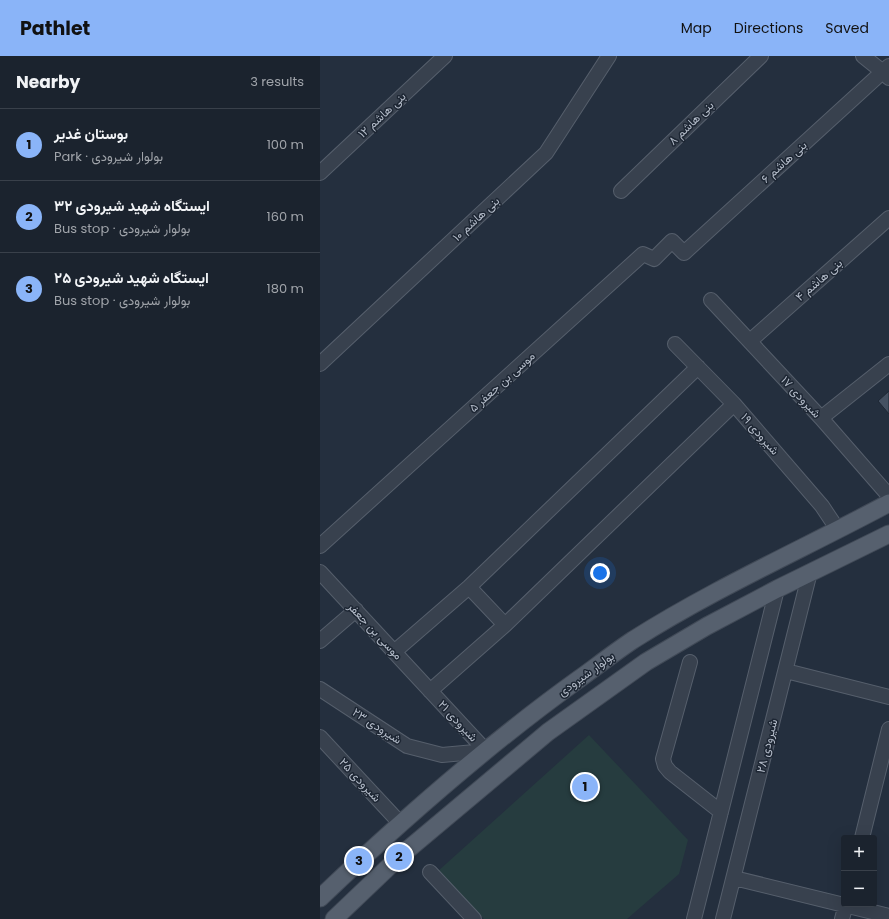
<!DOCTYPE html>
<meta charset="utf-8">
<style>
:root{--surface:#1b232e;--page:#282f3a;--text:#f1f3f6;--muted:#a0a4aa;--line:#39404a;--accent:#8ab4f8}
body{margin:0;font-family:Poppins,Vazirmatn,sans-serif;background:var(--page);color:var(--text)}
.controls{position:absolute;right:12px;bottom:12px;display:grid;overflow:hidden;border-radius:4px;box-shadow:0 4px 16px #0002}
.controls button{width:36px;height:36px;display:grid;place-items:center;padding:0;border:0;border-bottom:1px solid var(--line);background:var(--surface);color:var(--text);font:20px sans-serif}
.you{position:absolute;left:280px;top:517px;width:14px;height:14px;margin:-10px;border:3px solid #fff;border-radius:50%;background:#1a73e8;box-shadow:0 0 0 6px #1a73e833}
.badge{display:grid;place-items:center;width:26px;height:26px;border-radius:50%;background:var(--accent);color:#111;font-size:13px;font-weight:700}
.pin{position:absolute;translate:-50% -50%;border:2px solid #fff;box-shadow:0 1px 4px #0006}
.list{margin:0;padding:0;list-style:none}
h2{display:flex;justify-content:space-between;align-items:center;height:52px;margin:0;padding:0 16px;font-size:17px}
h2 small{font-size:13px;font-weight:400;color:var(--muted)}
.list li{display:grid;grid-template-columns:26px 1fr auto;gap:12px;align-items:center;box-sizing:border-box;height:72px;padding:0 16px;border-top:1px solid var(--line)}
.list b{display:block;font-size:15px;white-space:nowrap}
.list p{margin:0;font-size:13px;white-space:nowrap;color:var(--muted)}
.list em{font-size:13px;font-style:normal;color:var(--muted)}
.map{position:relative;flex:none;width:569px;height:863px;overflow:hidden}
header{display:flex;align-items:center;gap:24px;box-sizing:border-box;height:56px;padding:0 20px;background:var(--accent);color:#111}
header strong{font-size:19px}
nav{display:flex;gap:22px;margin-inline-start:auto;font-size:14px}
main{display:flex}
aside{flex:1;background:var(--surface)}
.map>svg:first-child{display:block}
.green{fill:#263c3f}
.building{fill:#455162;stroke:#1f2835}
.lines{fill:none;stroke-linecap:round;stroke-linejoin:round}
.minor-casing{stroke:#565f6c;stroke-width:16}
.major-casing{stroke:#414a57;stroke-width:19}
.minor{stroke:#38414e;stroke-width:14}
.major{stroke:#56606e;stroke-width:17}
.labels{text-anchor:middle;stroke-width:3;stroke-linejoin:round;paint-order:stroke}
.street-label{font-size:12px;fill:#b4bcc9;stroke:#1d2633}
</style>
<header>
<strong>Pathlet</strong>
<nav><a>Map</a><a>Directions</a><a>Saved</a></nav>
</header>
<main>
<aside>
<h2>Nearby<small>3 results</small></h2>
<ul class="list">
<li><span class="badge">1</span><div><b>بوستان غدیر</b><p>Park · بولوار شیرودی</p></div><em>100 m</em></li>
<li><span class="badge">2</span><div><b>ایستگاه شهید شیرودی ۳۲</b><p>Bus stop · بولوار شیرودی</p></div><em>160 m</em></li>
<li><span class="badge">3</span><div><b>ایستگاه شهید شیرودی ۲۵</b><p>Bus stop · بولوار شیرودی</p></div><em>180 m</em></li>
</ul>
</aside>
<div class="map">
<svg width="569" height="863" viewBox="0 0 569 863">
<rect width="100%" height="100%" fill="#242f3e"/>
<path class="green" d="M269,679L368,784L359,818L307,863H164L117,816Z"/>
<path class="building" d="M569,335V358L558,345Z"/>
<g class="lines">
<g class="minor-casing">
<path id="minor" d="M543,0L563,16L569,22
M0,117L125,0
M301,135L441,0
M391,244L501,362L569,440
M430,285L569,162
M355,288L414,348L502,450L518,474
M0,308L226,97L289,0
M501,362L569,308
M0,490L323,198L334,203L352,185L364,197L569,10
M0,516L166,695
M149,531L185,569
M0,585L36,554
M74,596L149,531L378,311
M370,606L343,703L345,710L350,716L401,756
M466,615L569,641
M0,633L87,690L122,699L166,695
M110,635L185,569L414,348
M0,681L80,767
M542,782L569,673
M110,816L154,863
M414,822L569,860
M374,863L457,533
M403,863L490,516
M522,863L526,848"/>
</g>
<g class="major-casing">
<path id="major" d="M0,842C82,764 167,689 259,623C277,610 295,596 313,584C395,532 483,493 569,447
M14,863L79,801L228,676L326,606L387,570L457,533L569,478"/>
</g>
<use href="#minor" class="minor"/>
<use href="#major" class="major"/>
</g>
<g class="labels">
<g class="street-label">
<text transform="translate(62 59) rotate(-43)" y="4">بنی هاشم ۱۲</text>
<text transform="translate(371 67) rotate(-44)" y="4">بنی هاشم ۸</text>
<text transform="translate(464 106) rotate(-42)" y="4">بنی هاشم ۶</text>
<text transform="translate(156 163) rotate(-43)" y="4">بنی هاشم ۱۰</text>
<text transform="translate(499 224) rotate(-41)" y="4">بنی هاشم ۴</text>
<text transform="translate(182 326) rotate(-42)" y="4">موسی بن جعفر ۵</text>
<text transform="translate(481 341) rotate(47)" y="4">شیرودی ۱۷</text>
<text transform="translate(440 378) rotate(49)" y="4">شیرودی ۱۹</text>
<text transform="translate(55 575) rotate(47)" y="4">موسی بن جعفر</text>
<text transform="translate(266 618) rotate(-36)" y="4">بولوار شیرودی</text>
<text transform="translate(138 665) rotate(47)" y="4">شیرودی ۲۱</text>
<text transform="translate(57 670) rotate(33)" y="4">شیرودی ۲۳</text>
<text transform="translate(447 690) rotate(-76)" y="4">شیرودی ۲۸</text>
<text transform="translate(40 724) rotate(47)" y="4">شیرودی ۲۵</text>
</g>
</g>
</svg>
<div class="controls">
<button>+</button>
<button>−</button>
</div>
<div class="you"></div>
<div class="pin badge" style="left:265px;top:731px">1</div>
<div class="pin badge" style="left:79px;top:801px">2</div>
<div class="pin badge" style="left:39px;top:805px">3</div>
</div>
</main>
